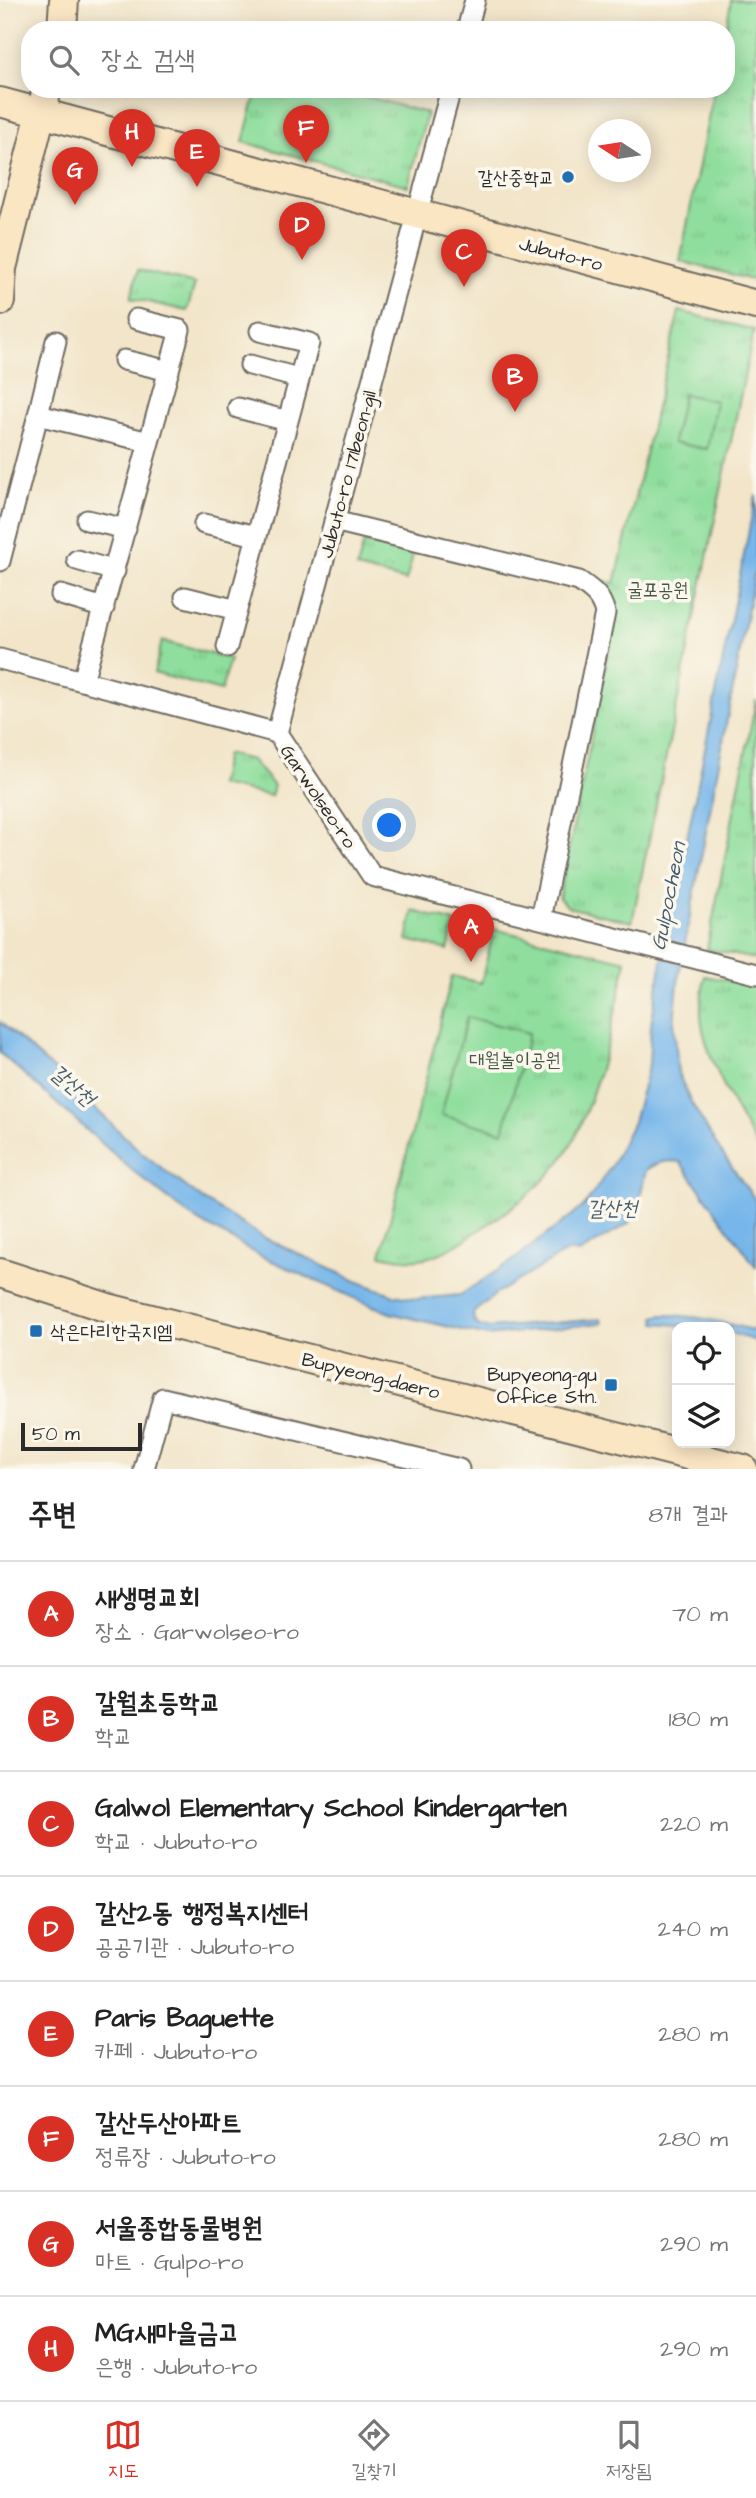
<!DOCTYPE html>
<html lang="ko">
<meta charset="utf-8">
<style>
:root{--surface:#fff;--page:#f6f6f6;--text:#222;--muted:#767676;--line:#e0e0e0;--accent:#d93025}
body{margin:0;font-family:"Architects Daughter","Poor Story",sans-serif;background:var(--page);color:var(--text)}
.controls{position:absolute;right:21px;bottom:21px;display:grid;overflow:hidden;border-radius:14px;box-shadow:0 4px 18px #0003}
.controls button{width:63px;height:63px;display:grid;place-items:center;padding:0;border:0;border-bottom:2px solid var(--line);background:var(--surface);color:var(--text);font:35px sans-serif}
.compass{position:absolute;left:588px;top:119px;width:63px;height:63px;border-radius:50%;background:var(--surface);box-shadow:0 4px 18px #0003;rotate:282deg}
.scale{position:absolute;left:21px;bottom:18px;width:121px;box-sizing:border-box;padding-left:7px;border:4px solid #2b2b2b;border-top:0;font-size:19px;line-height:24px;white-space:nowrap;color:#2b2b2b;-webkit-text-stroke:5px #fbf7ec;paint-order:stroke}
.you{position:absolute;left:390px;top:826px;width:24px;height:24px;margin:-18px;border:5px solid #fff;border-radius:50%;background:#1a73e8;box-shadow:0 0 0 10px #1a73e833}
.badge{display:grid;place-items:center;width:46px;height:46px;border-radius:50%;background:var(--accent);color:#fff;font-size:23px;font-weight:700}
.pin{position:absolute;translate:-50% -58px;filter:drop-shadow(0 2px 4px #0008)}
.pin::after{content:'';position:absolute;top:37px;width:24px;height:21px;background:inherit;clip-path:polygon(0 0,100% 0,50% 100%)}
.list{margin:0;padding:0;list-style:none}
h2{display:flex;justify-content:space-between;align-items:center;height:91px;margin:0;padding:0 28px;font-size:30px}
h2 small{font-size:23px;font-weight:400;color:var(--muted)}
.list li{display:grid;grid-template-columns:46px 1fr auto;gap:21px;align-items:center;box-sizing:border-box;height:105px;padding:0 28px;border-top:2px solid var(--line)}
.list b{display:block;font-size:26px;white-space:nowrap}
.list p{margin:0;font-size:23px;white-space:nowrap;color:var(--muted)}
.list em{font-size:23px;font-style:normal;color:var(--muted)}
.icon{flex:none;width:38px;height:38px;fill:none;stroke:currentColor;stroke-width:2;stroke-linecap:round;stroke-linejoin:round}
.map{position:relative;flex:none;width:756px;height:1469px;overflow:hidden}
.search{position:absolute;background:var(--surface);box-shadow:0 4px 18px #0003;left:21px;right:21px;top:21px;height:77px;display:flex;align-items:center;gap:18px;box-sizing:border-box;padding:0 24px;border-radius:28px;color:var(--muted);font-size:26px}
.sheet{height:931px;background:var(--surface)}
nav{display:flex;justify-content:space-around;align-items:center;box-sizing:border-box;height:98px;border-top:2px solid var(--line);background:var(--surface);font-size:19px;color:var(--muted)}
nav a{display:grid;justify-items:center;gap:4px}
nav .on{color:var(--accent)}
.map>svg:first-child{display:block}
.grass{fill:url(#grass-tufts);stroke:#5d8464;stroke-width:2}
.pitch{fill:#8fde9d;stroke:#5d8464;stroke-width:2}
.water{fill:#76b6ea;stroke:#50708a;stroke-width:2}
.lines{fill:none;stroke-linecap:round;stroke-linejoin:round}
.minor-casing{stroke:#716c62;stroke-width:23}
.secondary-casing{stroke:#716c62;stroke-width:32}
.minor{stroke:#fff;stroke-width:19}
.secondary{stroke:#fbe6c4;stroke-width:28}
.poi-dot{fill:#1f6fb2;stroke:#fbf7ec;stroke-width:2.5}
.labels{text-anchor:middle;stroke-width:7;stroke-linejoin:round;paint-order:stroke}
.poi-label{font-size:19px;fill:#2b2b2b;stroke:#fbf7ec;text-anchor:end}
.street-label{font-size:19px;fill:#2b2b2b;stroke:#fbf7ec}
.park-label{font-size:19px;fill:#445848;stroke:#fbf7ec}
.water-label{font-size:21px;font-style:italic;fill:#455c6e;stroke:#fbf7ec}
</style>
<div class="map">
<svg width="756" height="1469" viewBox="0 0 756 1469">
<defs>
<pattern id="grass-tufts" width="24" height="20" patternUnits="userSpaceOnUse" patternTransform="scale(1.75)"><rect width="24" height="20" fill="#8fde9d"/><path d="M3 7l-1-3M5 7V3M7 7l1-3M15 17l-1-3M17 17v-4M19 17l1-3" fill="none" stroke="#7cbf87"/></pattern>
</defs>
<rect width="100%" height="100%" fill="#fbf7ec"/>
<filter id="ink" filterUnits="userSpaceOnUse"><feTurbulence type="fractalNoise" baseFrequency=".0143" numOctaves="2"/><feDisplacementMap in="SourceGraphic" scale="14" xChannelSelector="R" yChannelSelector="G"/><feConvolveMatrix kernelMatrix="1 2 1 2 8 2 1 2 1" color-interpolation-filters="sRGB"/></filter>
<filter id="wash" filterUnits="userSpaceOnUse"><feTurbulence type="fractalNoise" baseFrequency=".00686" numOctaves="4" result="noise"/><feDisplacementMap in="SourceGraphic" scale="28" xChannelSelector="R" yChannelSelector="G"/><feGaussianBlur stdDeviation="1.57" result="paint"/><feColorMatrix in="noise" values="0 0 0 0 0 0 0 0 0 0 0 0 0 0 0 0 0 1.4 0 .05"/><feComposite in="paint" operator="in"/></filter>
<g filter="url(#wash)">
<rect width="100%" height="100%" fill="#f2e5c9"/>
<path class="grass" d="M731,0H756V281L680,261L714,89H726V30Z
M257,89H338L427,113L408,186L243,142Z
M138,270L195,284L187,311L131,298Z
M679,311L754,330L632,922L568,907L559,898L617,610L603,581L615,583Z
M364,542L413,555L406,581L357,568Z
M162,641L230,659L221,691L154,673Z
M756,700V955L755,959L707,949Z
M226,754L252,760L274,786L271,796L219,785Z
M413,911L455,922L448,950L407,940Z
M494,929L626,961C615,1018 599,1088 573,1141C555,1177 518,1205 485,1226C466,1239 442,1257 418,1259C406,1261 393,1257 381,1255L452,976L481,983Z
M705,976L756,986V1145C737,1113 708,1061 702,1025C699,1009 702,991 705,976Z"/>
<path class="pitch" d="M683,394L716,401L707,449L673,443Z
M467,1017L529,1033L503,1132L441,1115Z"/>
<path class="water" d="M756,495V566L679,975L674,1021L678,1073L691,1102L719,1149L756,1201V1267L680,1162C666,1160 658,1162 646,1170L637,1211L628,1224L579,1253L568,1251L497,1293L473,1313L474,1321L479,1326L489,1328L601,1319L602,1323L487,1336L390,1313L354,1298L261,1256L190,1216L133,1171L0,1053V1022L57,1072L141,1152L202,1199L265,1238L356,1281L394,1295L416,1299L460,1295L512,1261L585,1205L612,1165L633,1122L649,1064L651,1025L660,972Z
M661,1315C694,1315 724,1322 756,1331V1341L730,1333V1327H700L656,1323L655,1317Z"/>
</g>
<g filter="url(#ink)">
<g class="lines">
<g class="minor-casing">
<path id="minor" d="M467,30L475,0
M136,319L180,330L149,442
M124,360L169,371
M250,365L298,378
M238,408L288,421
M38,415L56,341
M87,520L126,529
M334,521L579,581C592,590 601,596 605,613L541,919
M204,524L257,536
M77,560L115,571
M0,561L38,415L149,442L83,681
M61,595L104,608
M185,597L237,610
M227,647L309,343L260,331
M0,659L277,733L372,876L756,974
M277,733L451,89
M144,1469L163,1398L459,1469"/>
</g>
<g class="secondary-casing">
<path id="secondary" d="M62,30L64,0
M0,102L756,305
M0,301L2,268L47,89
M0,1273L108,1308L743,1469"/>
</g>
<use href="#minor" class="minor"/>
<use href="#secondary" class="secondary"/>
</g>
</g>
<g class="poi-dot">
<circle cx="568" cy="177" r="7"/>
<rect x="29" y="1324" width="14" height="14" rx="3.5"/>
<rect x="604" y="1378" width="14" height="14" rx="3.5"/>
</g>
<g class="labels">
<g class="poi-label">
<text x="554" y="184">갈산중학교</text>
<text x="50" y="1338" text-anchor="start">삭은다리한국지엠</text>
<text x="597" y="1381">Bupyeong-gu<tspan x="597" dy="22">Office Stn.</tspan></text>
</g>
<g class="street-label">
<text transform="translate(561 253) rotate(15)" y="7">Jubuto-ro</text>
<text transform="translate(347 474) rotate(-75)" y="7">Jubuto-ro 171beon-gil</text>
<text transform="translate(319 796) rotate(56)" y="7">Garwolseo-ro</text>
<text transform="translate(371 1375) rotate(14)" y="7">Bupyeong-daero</text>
</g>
<g class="park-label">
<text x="658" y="596">굴포공원</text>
<text x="515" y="1066">대월놀이공원</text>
</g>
<g class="water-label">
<text transform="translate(668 896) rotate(-79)" y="7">Gulpocheon</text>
<text transform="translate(73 1085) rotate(41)" y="7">갈산천</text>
<text x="612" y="1215">갈산천</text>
</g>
</g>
</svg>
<div class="controls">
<button><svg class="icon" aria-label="locate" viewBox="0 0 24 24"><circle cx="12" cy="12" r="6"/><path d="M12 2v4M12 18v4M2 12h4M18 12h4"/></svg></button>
<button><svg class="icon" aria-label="layers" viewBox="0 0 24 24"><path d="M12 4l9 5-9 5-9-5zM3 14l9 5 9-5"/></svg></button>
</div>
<svg class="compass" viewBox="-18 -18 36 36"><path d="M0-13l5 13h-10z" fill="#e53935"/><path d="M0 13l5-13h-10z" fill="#767676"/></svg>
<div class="scale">50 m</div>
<div class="you"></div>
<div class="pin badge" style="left:471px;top:962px">A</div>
<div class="pin badge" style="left:515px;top:412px">B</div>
<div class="pin badge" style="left:464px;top:287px">C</div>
<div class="pin badge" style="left:302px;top:260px">D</div>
<div class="pin badge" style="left:197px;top:187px">E</div>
<div class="pin badge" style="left:306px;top:163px">F</div>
<div class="pin badge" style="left:75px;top:205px">G</div>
<div class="pin badge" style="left:132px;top:167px">H</div>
<div class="search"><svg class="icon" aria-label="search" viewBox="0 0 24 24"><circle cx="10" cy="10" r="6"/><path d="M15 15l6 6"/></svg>장소 검색</div>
</div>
<section class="sheet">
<h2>주변<small>8개 결과</small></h2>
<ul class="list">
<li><span class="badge">A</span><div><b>새생명교회</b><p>장소 · Garwolseo-ro</p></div><em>70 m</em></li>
<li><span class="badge">B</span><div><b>갈월초등학교</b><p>학교</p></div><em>180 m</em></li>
<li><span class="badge">C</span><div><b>Galwol Elementary School Kindergarten</b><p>학교 · Jubuto-ro</p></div><em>220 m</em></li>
<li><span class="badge">D</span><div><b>갈산2동 행정복지센터</b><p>공공기관 · Jubuto-ro</p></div><em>240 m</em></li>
<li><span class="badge">E</span><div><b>Paris Baguette</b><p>카페 · Jubuto-ro</p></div><em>280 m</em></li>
<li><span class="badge">F</span><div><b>갈산두산아파트</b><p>정류장 · Jubuto-ro</p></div><em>280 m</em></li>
<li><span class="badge">G</span><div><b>서울종합동물병원</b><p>마트 · Gulpo-ro</p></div><em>290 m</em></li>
<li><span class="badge">H</span><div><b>MG새마을금고</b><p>은행 · Jubuto-ro</p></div><em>290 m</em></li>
</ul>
</section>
<nav>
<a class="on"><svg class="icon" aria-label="map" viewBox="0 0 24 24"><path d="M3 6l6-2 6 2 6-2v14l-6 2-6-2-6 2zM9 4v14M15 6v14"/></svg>지도</a>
<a><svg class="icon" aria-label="directions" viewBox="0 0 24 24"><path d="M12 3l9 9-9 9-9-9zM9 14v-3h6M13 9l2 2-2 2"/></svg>길찾기</a>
<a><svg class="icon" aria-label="saved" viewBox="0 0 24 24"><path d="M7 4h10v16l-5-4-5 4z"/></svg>저장됨</a>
</nav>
